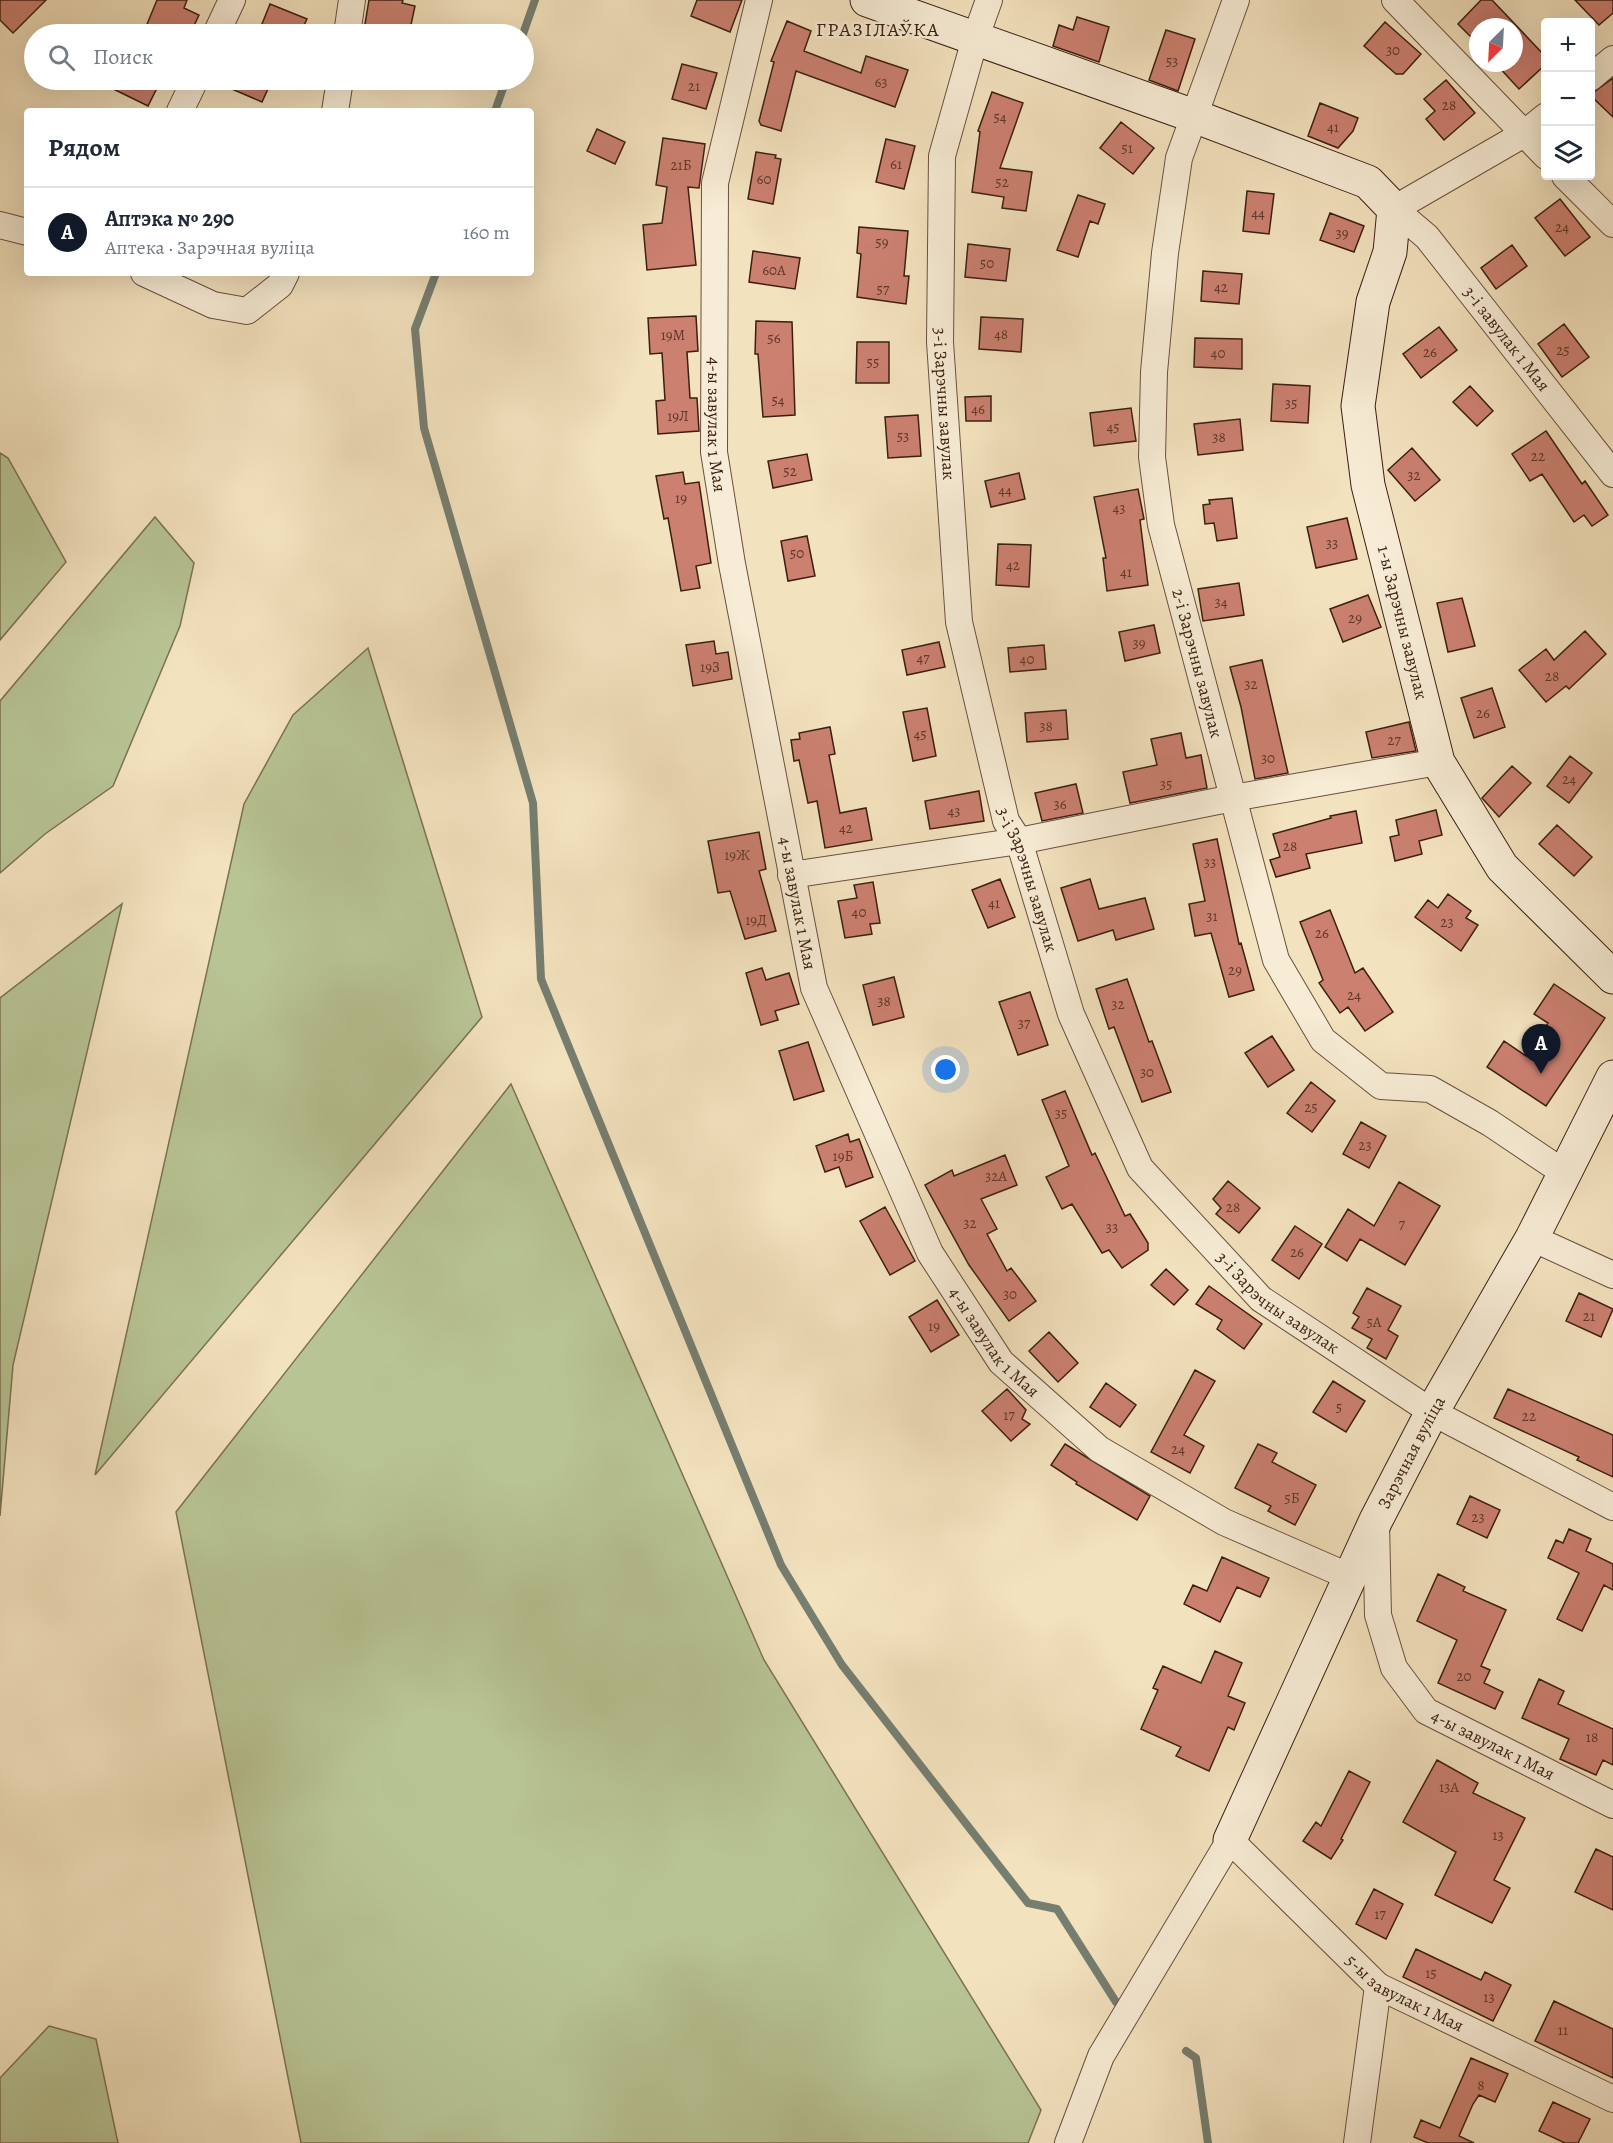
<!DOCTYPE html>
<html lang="ru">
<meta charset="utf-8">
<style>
:root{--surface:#fff;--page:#f6f6f7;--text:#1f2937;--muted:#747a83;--line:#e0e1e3;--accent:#111827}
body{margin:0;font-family:Alegreya,serif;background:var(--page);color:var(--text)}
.controls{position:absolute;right:18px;top:18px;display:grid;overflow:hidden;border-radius:6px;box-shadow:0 6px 24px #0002}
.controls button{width:54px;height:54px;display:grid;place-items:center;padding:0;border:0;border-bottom:2px solid var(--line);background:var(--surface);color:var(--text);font:30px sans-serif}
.compass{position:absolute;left:1469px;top:18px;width:54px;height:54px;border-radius:50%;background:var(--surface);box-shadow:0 6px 24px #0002;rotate:204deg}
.you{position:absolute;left:946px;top:1070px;width:21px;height:21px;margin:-15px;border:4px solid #fff;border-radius:50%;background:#1a73e8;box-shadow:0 0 0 9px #1a73e833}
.badge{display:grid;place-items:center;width:39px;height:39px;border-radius:50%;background:var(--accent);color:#fff;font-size:20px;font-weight:700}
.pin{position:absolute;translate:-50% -50px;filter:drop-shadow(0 2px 3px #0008)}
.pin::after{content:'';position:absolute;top:32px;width:21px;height:18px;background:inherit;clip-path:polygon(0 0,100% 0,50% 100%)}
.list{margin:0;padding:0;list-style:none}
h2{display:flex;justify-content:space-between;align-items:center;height:78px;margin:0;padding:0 24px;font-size:26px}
h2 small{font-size:20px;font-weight:400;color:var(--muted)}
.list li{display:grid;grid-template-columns:39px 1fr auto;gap:18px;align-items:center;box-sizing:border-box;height:90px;padding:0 24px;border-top:2px solid var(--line)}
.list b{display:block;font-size:22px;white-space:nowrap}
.list p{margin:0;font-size:20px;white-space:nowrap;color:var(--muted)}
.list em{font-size:20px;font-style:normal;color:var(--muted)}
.icon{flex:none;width:33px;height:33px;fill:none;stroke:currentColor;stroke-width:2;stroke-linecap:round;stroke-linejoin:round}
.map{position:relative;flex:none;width:1613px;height:2143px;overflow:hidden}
.search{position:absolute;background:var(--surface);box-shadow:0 6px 24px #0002;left:24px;top:24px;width:510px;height:66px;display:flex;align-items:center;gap:15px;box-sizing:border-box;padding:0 21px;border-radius:33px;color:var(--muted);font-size:22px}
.panel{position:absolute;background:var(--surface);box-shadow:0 6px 24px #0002;left:24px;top:108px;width:510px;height:168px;border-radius:6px}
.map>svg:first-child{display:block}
.green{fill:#b8c494;stroke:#7a7253;stroke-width:1.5}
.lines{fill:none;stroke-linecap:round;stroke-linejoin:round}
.stream{stroke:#767e70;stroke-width:8}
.building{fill:#cb8070;stroke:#3c1f12;stroke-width:1.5}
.street-casing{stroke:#6a503d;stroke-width:28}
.secondary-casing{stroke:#3c1f12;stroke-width:35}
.street{stroke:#f7ecd5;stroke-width:26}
.secondary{stroke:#f7ecd5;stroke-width:33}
.labels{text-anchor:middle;stroke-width:5;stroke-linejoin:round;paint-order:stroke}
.number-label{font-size:15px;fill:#60372a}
.street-label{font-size:18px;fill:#3c1f12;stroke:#f7ecd5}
.neighbourhood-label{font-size:20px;letter-spacing:1.5px;fill:#3c1f12;stroke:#f7ecd5}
</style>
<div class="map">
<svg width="1613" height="2143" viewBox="0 0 1613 2143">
<rect width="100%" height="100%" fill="#f3e2be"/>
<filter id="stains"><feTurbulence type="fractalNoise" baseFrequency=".00333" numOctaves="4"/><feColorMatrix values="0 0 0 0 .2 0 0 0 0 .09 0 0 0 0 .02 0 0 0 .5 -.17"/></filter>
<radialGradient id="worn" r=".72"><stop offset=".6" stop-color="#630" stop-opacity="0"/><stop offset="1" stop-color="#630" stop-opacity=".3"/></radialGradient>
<path class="green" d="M0,453L8,458L66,562L0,640Z
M155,517L194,563L180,626L113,786L45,834L0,873V701Z
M368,648L482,1017L95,1475L244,804L293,715Z
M122,904L13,1365L0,1516V998Z
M511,1084L764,1660L1041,2110L1028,2143H301L176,1512Z
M49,2026L96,2039L118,2143H0V2078Z"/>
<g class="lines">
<path class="stream" d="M523,34L535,0
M495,111L506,80
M436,273L415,329L424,428L533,803L541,979L781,1565L842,1665L1028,1903L1057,1909L1116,2002
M1186,2051L1196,2058L1208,2143"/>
</g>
<path class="building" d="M0,0H46L13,33L0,20Z
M157,0H187L184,8L199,15L190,34H143Z
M369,0H403L402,3L415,6L409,34H388L364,30Z
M697,0H742L730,32L691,16Z
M1481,0H1492L1545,56V65L1519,89L1497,65L1514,63V27H1478V44L1458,24Z
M1575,0H1613V13L1599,25Z
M270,4L307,19L300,34H258Z
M1077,17L1109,27L1099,62L1053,46L1059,25L1073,30Z
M787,21L811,31L804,51L861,73L866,56L908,70L895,107L796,71L781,131L761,125L759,121L774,62L771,61Z
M1385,22L1421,54L1403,74H1396L1364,46Z
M1166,30L1195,39L1178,91L1149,80Z
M682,64L717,73L706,109L672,99Z
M1613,78V117L1590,95Z
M95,80H161L148,106Z
M211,80H272L262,102Z
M1446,80L1475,113L1444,140L1426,119L1435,111L1424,99Z
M992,92L1023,103L1000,168L1032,172L1026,211L1002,208L1004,197L972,192L980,132L978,131Z
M1320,103L1358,118L1353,131L1338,148L1308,136Z
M1121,122L1154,148L1133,174L1100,148Z
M597,129L625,142L615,164L587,151Z
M663,138L705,144L699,188L688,187L696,265L647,270L643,225L662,223L667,187L656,185Z
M886,139L915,146L904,189L876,182Z
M756,152L776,155L775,158L781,159L773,204L748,199Z
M1247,191L1274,194L1269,234L1243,231Z
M1078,195L1105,204L1098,224L1090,221L1078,257L1057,250Z
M1560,199L1590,237L1565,256L1535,218Z
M1330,213L1364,226L1354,252L1320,240Z
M859,227L908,231L904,276H909L906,304L857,297L861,254L857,253Z
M968,244L1010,249L1006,281L965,277Z
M1512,245L1527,266L1496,289L1481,268Z
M753,251L800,258L795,289L749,282Z
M1203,271L1242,274L1239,304L1201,301Z
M696,316L698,351L687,352L690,398H697L699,431L658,434L656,401L665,400L662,353L650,354L648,318Z
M981,317L1023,319L1021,352L979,349Z
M756,321L792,322L795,415L763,417L758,354H755Z
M1564,324L1589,357L1562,377L1538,344Z
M1439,327L1457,350L1421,378L1403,354Z
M1195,338L1242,339V369L1194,367Z
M857,342H889V383H856Z
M1273,384L1310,386L1308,423L1271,421Z
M1470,386L1493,411L1477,426L1453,402Z
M991,396V421H966L965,397Z
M1131,408L1136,441L1094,446L1090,413Z
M918,415L921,456L888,458L885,417Z
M1240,419L1243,450L1198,455L1194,424Z
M1546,431L1582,484L1585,481L1608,515L1592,526L1584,515L1574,522L1542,474L1530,481L1512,454Z
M1412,448L1440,480L1415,501L1388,470Z
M807,454L812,480L773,488L768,461Z
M683,472L685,484L699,482L711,563L696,566L700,588L681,591L668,518L664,519L656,476Z
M1019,473L1025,499L991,507L985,481Z
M1138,489L1144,519L1140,520L1148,585L1107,591L1103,558H1106L1094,497Z
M1232,498L1237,538L1217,541L1214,523L1205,524L1203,505L1210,504L1209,500Z
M1347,518L1357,559L1316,568L1307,527Z
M807,536L815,576L788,581L781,541Z
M998,544L1031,545L1029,587L996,585Z
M1239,583L1244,615L1203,621L1198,589Z
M1368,595L1381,627L1343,642L1330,609Z
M1462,598L1475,646L1448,652L1437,603Z
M1154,625L1160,653L1125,661L1119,632Z
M1585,631L1606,654L1569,689L1566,686L1546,702L1519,670L1546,649L1554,660Z
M714,641L716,654L728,652L732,679L693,686L686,645Z
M939,642L945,667L907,675L902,650Z
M1044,645L1046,669L1010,672L1008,648Z
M1262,660L1288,773L1255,779L1241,707L1230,667Z
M1492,688L1505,727L1474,738L1461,698Z
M927,708L936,756L913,761L903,712Z
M1066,710L1068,739L1027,742L1025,713Z
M1409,722L1416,751L1372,758L1366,732Z
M830,727L835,754L829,755L840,813L866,808L872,840L825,848L817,801L808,803L799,760L794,761L791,740L800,739L799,733Z
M1181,733L1186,758L1201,755L1207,788L1130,803L1123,772L1157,765L1151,739Z
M1570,756L1592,773L1569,803L1547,786Z
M1512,766L1531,783L1499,817L1482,798Z
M1076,784L1083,813L1042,821L1035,793Z
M979,791L984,821L930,829L925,801Z
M1436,810L1442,835L1419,841L1422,854L1395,861L1390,837L1399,835L1396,820Z
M1356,811L1362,843L1306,854L1310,868L1276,877L1270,860L1280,857L1273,834L1331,818L1330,816Z
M1557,825L1592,857L1574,876L1539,844Z
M759,832L766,869L759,871L776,931L745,939L730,891L718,893L708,841Z
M1217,839L1239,944L1241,943L1254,990L1229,997L1211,933L1195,936L1189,904L1205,901L1193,844Z
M1000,879L1015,917L988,928L972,890Z
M1090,879L1099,909L1145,898L1154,929L1116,940L1113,930L1078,941L1061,888Z
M873,882L880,923L870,924L872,934L845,938L838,901L857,898L854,885Z
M1448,894L1471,911L1466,918L1478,925L1461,951L1415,917L1428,900L1438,908Z
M1330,910L1355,973L1363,968L1393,1012L1365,1031L1348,1007L1340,1013L1319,983L1323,980L1300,922Z
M762,968L766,980L789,973L799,1004L775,1011L778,1020L761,1025L746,973Z
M894,977L904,1017L873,1025L863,985Z
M1127,979L1149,1042L1152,1041L1171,1092L1142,1102L1114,1027L1109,1029L1096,989Z
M1554,984L1605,1018L1546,1106L1487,1067L1504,1041L1526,1056L1548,1023L1534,1014Z
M1030,992L1048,1045L1018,1055L999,1002Z
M1272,1036L1294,1070L1268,1087L1245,1053Z
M808,1042L824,1091L794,1100L779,1051Z
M1311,1082L1335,1101L1312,1132L1287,1113Z
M1065,1091L1092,1155L1095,1153L1125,1216L1130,1214L1148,1243V1250L1122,1268L1109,1250L1102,1253L1072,1204L1062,1209L1046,1177L1069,1166L1042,1100Z
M1361,1122L1386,1136L1369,1168L1343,1154Z
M848,1134L850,1142L859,1139L873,1177L846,1187L839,1167L825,1172L816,1146Z
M1005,1155L1017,1185L981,1199L997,1229L987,1234L1007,1271L1011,1268L1036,1301L1009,1321L969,1265L925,1185L952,1170L954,1176Z
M1228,1181L1260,1208L1239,1233L1216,1214L1221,1208L1213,1199Z
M1399,1182L1440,1206L1405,1265L1360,1239L1347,1261L1325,1247L1348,1209L1374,1226Z
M885,1207L915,1261L890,1275L860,1221Z
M1295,1226L1322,1244L1299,1279L1272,1260Z
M1166,1269L1188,1290L1174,1305L1151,1285Z
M1209,1286L1262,1324L1244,1349L1217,1329L1222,1320L1196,1304Z
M1367,1288L1401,1306L1388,1330L1398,1336L1386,1359L1367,1348L1372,1339L1352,1328L1359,1317L1353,1313Z
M1579,1293L1613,1309L1601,1337L1566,1321Z
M937,1300L959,1335L931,1352L909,1317Z
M1049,1332L1078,1363L1058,1382L1029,1351Z
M1195,1370L1215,1381L1184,1435L1204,1446L1190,1473L1151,1452Z
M1333,1381L1365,1401L1346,1432L1313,1412Z
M1106,1383L1136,1405L1120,1427L1090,1407Z
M1007,1389L1026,1410L1022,1419L1030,1424L1011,1441L982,1411Z
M1508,1389L1613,1435V1477L1577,1460L1579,1457L1494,1418Z
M1065,1444L1150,1496L1137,1520L1076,1484L1077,1482L1051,1465Z
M1258,1444L1277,1453L1272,1462L1316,1485L1295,1525L1268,1511L1271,1506L1235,1488Z
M1470,1496L1500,1510L1487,1538L1457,1524Z
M1569,1529L1591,1539L1586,1551L1613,1564V1590L1604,1585L1582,1631L1557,1619L1579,1573L1548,1558L1556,1540L1563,1543Z
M1222,1557L1269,1578L1260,1597L1237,1587L1220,1622L1184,1604L1193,1585L1207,1591Z
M1438,1574L1465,1587L1463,1591L1506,1610L1481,1666L1490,1670L1484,1683L1503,1692L1495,1709L1438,1683L1457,1640L1417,1621Z
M1215,1651L1242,1663L1228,1696L1245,1703L1234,1730L1228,1727L1209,1771L1176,1756L1181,1747L1141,1729L1158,1690L1153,1688L1163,1666L1201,1683Z
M1539,1679L1564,1691L1558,1704L1613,1729V1765L1603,1760L1596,1775L1560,1759L1569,1739L1522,1718Z
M1437,1760L1478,1783L1473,1793L1525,1818L1494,1880L1510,1888L1492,1923L1435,1895L1456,1852L1403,1822Z
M1349,1771L1370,1782L1341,1839L1343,1840L1331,1859L1303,1841L1316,1822L1321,1826Z
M1596,1849L1613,1857V1910L1575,1892Z
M1374,1889L1403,1904L1386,1939L1356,1924Z
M1416,1949L1481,1980L1485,1972L1511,1985L1493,2021L1403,1977Z
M1554,2001L1613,2029V2078L1535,2041Z
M1471,2058L1508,2074L1495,2102L1479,2095L1473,2104L1459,2136L1474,2143H1428L1414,2137L1421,2120L1440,2128Z
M1553,2102L1590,2119L1578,2143H1565L1539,2131Z"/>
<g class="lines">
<g class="street-casing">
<g id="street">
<path id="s1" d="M759,0L715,183L714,452L732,564L814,988L930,1253L1001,1362L1099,1449L1224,1522L1348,1576"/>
<path id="s2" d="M989,0L975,39L942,156L940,342L959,622L1006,821L1019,841L1071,1014L1140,1168L1261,1299L1432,1412L1613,1507"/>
<path id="s3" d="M1236,0L1179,158L1165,253L1154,372L1152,457L1161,525L1276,960L1323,1040L1381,1086L1430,1089L1490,1123L1563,1172"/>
<path d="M1395,0L1546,156"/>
<path d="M216,34L232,0"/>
<path d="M347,34L352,0"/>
<path d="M1590,78L1613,59"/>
<path d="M180,111L195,80"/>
<path d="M335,111L340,80"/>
<path id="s4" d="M1546,116L1524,134L1394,209L1427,237L1613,474"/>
<path d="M1565,176L1613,224"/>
<path d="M0,225L27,232"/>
<path d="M144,273L213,305L247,311L280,285L286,273"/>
<path d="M791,875L1019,841L1233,798L1438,762"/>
<path d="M1532,1238L1613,1275"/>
<path id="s5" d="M1376,1523L1378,1615L1394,1668L1426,1711L1613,1805"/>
<path id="s6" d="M1068,2143L1101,2056L1230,1840L1378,1986L1613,2099"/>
<path d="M1357,2143L1378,1986"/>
</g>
</g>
<g class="secondary-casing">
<g id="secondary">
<path id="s7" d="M867,0L1194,116L1368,182L1394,209L1390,252L1373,302L1358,406L1368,485L1438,762L1502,867L1613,977"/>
<path id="s8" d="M1230,1840L1376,1520L1432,1412L1532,1238L1613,1077"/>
</g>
</g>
<use href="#street" class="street"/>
<use href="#secondary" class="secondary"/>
</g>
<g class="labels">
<g class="number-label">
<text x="1393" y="55">30</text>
<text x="1172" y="66">53</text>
<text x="881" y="87">63</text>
<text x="694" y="91">21</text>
<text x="1449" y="110">28</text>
<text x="1000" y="122">54</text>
<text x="1333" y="132">41</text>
<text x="1127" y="153">51</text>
<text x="896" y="169">61</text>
<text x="681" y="170">21Б</text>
<text x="764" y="184">60</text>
<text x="1002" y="187">52</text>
<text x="1258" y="218">44</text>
<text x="1562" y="232">24</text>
<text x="1342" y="238">39</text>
<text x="882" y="247">59</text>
<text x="987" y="268">50</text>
<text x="774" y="275">60А</text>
<text x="1221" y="292">42</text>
<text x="883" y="294">57</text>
<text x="1001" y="339">48</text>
<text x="673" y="340">19М</text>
<text x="774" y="343">56</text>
<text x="1563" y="355">25</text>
<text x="1430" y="357">26</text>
<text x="1218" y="358">40</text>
<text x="873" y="367">55</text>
<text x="778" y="405">54</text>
<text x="1291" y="408">35</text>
<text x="978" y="414">46</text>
<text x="678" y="421">19Л</text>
<text x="1113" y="432">45</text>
<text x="903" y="441">53</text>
<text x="1219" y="442">38</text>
<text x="1538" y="461">22</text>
<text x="790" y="476">52</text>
<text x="1414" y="480">32</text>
<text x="1005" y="495">44</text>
<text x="681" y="503">19</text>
<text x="1119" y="513">43</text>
<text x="1332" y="548">33</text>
<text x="797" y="558">50</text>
<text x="1013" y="570">42</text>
<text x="1126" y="577">41</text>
<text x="1221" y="607">34</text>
<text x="1355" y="623">29</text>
<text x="1139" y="648">39</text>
<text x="923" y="663">47</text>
<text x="1027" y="664">40</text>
<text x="710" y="672">19З</text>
<text x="1552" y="681">28</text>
<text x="1251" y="689">32</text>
<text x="1483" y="718">26</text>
<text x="1046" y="731">38</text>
<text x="920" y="739">45</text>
<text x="1394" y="745">27</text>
<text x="1268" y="763">30</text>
<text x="1569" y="784">24</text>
<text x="1166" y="789">35</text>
<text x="1060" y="809">36</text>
<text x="954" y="816">43</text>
<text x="846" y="833">42</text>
<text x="1290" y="851">28</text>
<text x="737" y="860">19Ж</text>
<text x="1210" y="867">33</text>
<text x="994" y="908">41</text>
<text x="859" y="917">40</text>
<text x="1212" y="921">31</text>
<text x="756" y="925">19Д</text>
<text x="1447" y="927">23</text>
<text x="1322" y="938">26</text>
<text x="1235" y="975">29</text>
<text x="1354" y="1000">24</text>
<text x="884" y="1006">38</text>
<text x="1118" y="1009">32</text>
<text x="1024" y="1028">37</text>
<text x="1147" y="1077">30</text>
<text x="1311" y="1112">25</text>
<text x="1061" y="1118">35</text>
<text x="1365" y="1150">23</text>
<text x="843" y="1161">19Б</text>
<text x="996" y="1181">32А</text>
<text x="1233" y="1212">28</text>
<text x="970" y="1228">32</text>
<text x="1402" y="1229">7</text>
<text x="1112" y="1232">33</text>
<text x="1297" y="1257">26</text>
<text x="1010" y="1299">30</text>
<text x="1589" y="1321">21</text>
<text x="1374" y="1327">5А</text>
<text x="934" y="1331">19</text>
<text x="1339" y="1412">5</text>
<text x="1009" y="1420">17</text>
<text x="1529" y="1421">22</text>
<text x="1178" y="1454">24</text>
<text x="1292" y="1503">5Б</text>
<text x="1478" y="1522">23</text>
<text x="1464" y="1681">20</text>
<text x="1592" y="1742">18</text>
<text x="1449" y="1792">13А</text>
<text x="1498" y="1840">13</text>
<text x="1380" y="1919">17</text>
<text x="1431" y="1978">15</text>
<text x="1489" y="2002">13</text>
<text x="1563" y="2035">11</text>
<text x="1481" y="2090">8</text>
</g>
<g class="street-label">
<text dy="6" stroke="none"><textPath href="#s4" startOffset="351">3-і завулак 1 Мая</textPath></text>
<text dy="6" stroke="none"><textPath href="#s2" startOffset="411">3-і Зарэчны завулак</textPath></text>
<text dy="6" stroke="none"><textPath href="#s1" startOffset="430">4-ы завулак 1 Мая</textPath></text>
<text dy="6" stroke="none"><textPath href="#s7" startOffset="993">1-ы Зарэчны завулак</textPath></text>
<text dy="6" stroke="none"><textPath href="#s3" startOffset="680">2-і Зарэчны завулак</textPath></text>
<text dy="6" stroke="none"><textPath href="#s2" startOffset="897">3-і Зарэчны завулак</textPath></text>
<text dy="6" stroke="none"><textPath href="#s1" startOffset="916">4-ы завулак 1 Мая</textPath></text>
<text dy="6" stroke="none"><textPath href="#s2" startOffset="1401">3-і Зарэчны завулак</textPath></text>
<text dy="6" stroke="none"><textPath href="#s1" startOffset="1402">4-ы завулак 1 Мая</textPath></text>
<text dy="6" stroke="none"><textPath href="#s8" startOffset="428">Зарэчная вуліца</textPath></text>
<text dy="6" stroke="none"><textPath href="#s5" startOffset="276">4-ы завулак 1 Мая</textPath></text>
<text dy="6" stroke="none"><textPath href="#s6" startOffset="579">5-ы завулак 1 Мая</textPath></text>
</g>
<g class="neighbourhood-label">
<text x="878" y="36">ГРАЗІЛАЎКА</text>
</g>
</g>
<rect width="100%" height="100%" filter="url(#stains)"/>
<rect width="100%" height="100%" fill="url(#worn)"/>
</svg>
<div class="controls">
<button>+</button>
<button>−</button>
<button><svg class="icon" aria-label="layers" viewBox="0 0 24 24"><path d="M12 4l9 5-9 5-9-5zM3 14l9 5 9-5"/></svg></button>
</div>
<svg class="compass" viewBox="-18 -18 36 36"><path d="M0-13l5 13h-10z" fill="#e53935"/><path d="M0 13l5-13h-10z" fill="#747a83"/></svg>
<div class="you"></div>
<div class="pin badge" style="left:1541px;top:1074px">A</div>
<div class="search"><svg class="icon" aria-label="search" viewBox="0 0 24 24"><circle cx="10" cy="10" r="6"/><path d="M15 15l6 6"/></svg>Поиск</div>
<section class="panel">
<h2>Рядом<small></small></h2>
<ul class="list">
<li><span class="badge">A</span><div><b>Аптэка № 290</b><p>Аптека · Зарэчная вуліца</p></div><em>160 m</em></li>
</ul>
</section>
</div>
